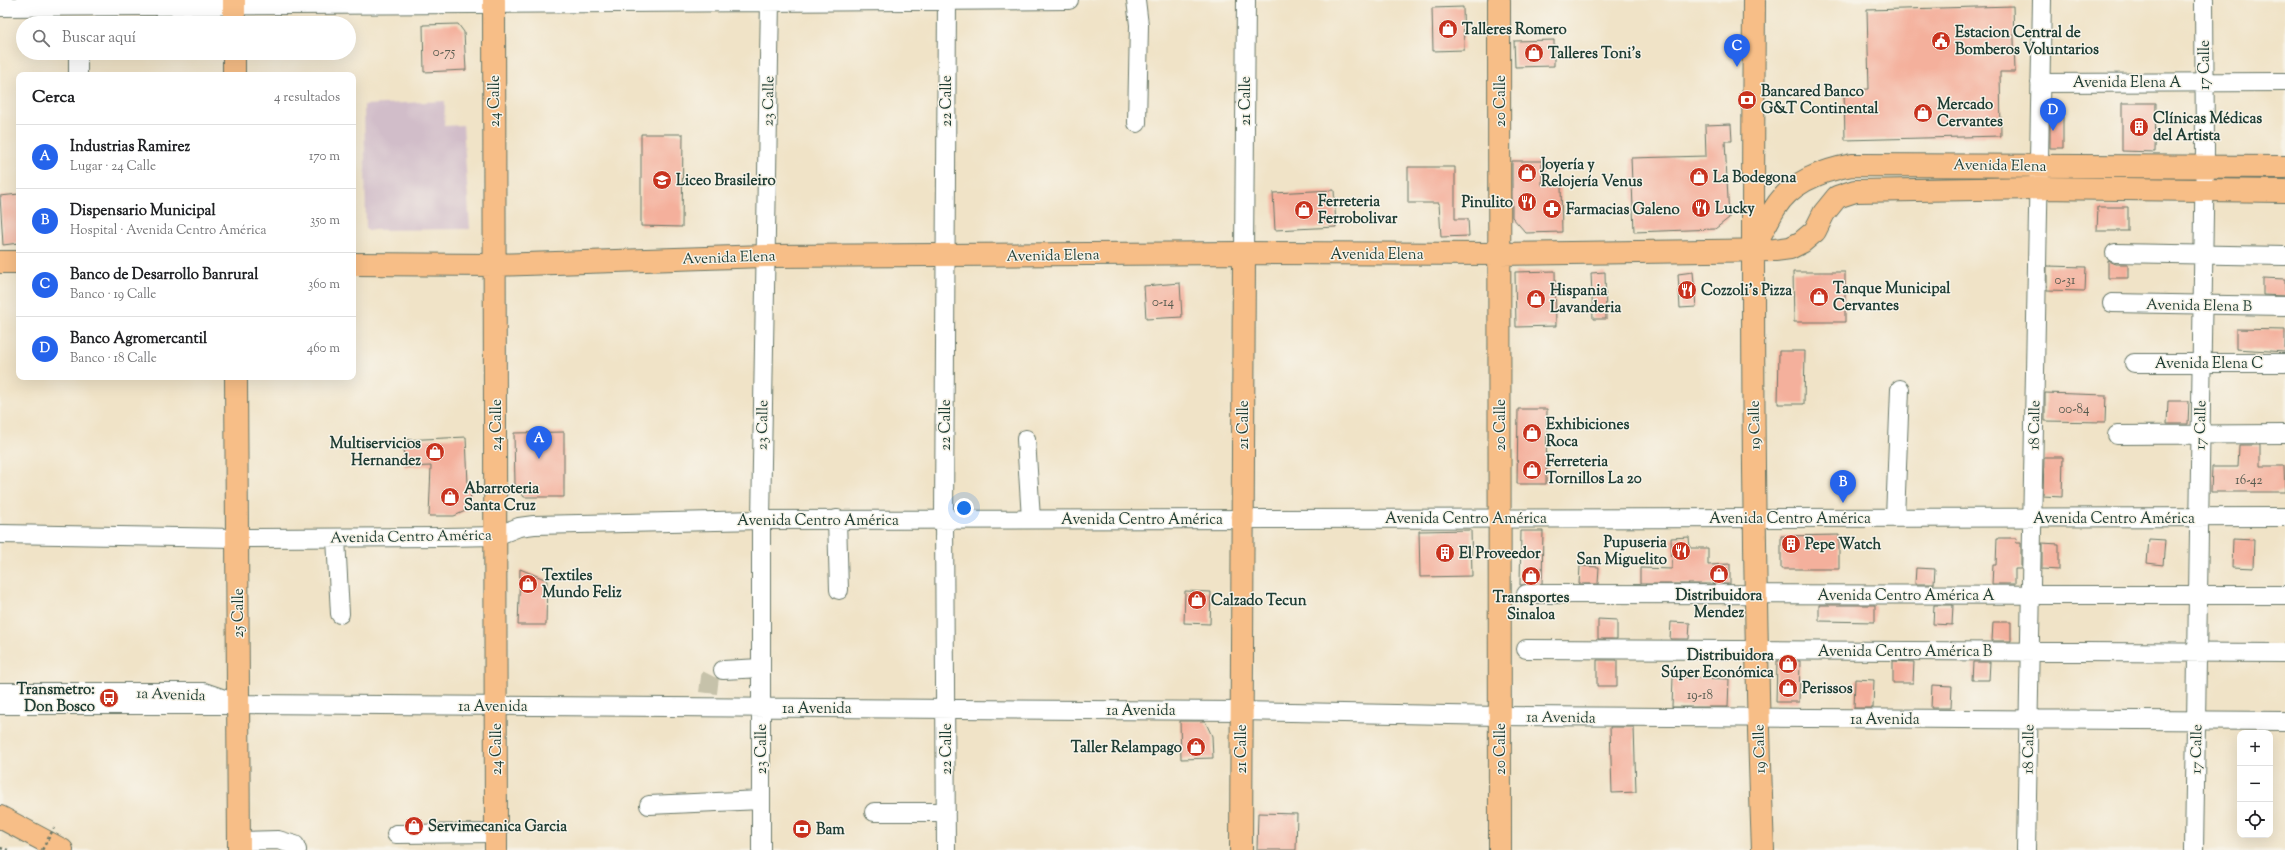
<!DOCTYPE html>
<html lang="es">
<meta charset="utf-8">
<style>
:root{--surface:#fff;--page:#f2f2f2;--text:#202124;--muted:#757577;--line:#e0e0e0;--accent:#2563eb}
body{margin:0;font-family:"Sorts Mill Goudy",serif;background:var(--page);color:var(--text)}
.controls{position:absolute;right:12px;bottom:12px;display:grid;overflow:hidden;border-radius:8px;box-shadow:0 4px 16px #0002}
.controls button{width:36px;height:36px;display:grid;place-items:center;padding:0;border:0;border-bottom:1px solid var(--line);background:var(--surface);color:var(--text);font:20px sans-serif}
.you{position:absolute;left:964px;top:508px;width:14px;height:14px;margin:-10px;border:3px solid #fff;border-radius:50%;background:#1a73e8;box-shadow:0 0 0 6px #1a73e833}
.badge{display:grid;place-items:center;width:26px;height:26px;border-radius:50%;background:var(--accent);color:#fff;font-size:13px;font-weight:700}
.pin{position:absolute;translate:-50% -33px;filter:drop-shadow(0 1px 2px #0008)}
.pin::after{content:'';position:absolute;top:21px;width:14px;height:12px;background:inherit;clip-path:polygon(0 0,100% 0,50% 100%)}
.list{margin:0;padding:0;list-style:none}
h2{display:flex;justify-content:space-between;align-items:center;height:52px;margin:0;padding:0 16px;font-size:17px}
h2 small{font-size:13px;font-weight:400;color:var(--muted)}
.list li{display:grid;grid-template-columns:26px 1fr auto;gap:12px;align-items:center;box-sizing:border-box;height:64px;padding:0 16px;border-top:1px solid var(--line)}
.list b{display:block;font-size:15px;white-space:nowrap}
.list p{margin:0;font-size:13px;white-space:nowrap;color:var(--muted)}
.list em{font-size:13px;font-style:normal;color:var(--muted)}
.icon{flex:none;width:22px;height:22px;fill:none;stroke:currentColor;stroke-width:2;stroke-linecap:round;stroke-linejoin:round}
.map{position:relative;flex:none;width:2285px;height:850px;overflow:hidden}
.search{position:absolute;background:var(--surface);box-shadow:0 4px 16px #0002;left:16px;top:16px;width:340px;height:44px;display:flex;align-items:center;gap:10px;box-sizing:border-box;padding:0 14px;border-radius:22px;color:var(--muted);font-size:15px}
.panel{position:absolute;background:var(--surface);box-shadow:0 4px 16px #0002;left:16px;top:72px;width:340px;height:308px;border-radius:8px}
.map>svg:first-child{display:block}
.industrial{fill:#d1bdc9}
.building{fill:#f4b09c}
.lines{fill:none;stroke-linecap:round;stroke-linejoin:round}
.minor-tunnel{stroke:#c6c2aa;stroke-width:18;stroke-dasharray:18 9;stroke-linecap:butt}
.minor-casing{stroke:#687767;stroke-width:20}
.major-casing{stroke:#687767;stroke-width:24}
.path{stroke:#687767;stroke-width:2.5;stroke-dasharray:3 3;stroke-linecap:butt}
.minor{stroke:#fff;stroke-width:18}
.major{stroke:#f7be87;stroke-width:22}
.path-bridge{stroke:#687767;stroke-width:2.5;stroke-dasharray:3 3;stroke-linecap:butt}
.labels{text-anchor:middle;stroke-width:3;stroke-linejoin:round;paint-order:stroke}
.number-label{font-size:13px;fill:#545a4e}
.poi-label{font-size:15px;font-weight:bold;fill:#1f3d34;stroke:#f7f3e8;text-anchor:start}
.street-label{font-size:15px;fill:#1f3d34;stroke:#f7f3e8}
</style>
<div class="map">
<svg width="2285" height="850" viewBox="0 0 2285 850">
<rect width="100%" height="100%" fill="#f7f3e8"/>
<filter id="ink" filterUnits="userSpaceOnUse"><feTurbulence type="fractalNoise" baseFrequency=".025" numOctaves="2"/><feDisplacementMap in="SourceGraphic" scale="8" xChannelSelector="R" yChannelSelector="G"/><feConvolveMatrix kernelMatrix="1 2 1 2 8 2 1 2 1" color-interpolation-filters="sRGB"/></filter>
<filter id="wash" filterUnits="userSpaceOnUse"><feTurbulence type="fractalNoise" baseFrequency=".012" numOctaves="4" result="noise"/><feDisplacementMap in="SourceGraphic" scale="16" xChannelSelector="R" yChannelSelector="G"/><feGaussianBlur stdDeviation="0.9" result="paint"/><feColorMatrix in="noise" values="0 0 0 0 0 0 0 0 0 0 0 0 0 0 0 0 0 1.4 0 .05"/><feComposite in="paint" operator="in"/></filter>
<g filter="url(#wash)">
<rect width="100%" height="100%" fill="#f0e3c7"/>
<path class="industrial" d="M445,101L444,126L463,125L470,229L366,230L364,105Z"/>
<g id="blocks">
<path class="building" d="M2013,6L2015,72H2000L2001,136L1845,140L1844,90L1869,89L1867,10Z
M1463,7L1464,50L1433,51L1432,8Z
M458,24L464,32L466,70L424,72L423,25Z
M1554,40V66L1515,67L1514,41Z
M2122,103H2156L2155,152L2122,151Z
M2050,115H2063V148H2050Z
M1731,124L1732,141H1725L1729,218L1715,229L1634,232L1631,158L1706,156L1705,125Z
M641,134H683L682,227L641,226Z
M1512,161H1542V185H1561L1562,232L1526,233L1512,217Z
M1408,167H1455V219H1468L1469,236L1441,237L1439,203H1408Z
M1334,190L1336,227L1275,230L1273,193Z
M19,194V243L3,245L0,196Z
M2098,207H2128V231H2097Z
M2108,261L2115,264H2128V278H2108Z
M2047,266L2086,267L2085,291L2047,290Z
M1555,271L1556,326L1516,327L1515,272Z
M1605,272L1606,319H1593L1591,273Z
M1693,272L1696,307L1680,308L1678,274Z
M1793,272H1845V322H1794Z
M2263,278L2285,279V296L2263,295Z
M1180,283L1182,317L1146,319L1144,286Z
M2236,329L2285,330V352L2236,349Z
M1779,351H1805L1804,404H1778Z
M2045,393L2106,395L2105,422L2045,421Z
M2168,401H2189L2188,424H2167Z
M1518,409H1547L1546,484H1517Z
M564,432V497H524L515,484L514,433Z
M466,437L468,484H471L470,509L454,516H429L431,466L404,467L403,440Z
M2239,445H2260V466H2284L2285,492H2211L2212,467H2238Z
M2044,457H2063L2062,497L2043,496Z
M1471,530L1472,576L1420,577L1419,531Z
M1521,531H1543L1542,584L1520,585Z
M1839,535V569H1781V536Z
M1689,537L1690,548H1708V565L1730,564V584H1640V568L1672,569L1671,538Z
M1997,538H2017L2016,543H2021V569H2015V584H1992L1993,565H1996Z
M2149,539L2165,540L2163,565L2147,563Z
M2233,539L2254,540L2253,568L2232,567Z
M2042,543L2059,544V570L2042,569Z
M1580,566L1599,567L1598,584H1579Z
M1916,568L1935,569L1934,584H1915Z
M520,569L547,580L546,625H518Z
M1185,591L1211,592L1210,624L1184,623Z
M1819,605H1875V622L1819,621Z
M1934,605H1953L1952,625L1933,624Z
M1598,619L1617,620V639H1598Z
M1671,622L1690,623L1689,639H1670Z
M1993,622H2011V641H1992Z
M1597,660H1617V686H1597Z
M1777,661H1800L1799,702H1776Z
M1893,661L1914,662L1913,683H1893Z
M1973,662H1990L1989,680H1972Z
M1673,677L1729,679L1728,707H1672Z
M1855,679L1874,680L1873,708H1854Z
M1932,685L1952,686L1951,708H1931Z
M1180,721H1205L1212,736L1213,758L1181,759Z
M1610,727H1634L1636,792L1612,793Z
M1258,813L1297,814L1296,850H1257Z"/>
</g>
</g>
<g filter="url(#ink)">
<use href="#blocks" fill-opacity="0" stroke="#687767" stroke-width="1"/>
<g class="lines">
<path class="minor-tunnel" d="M708,693L710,677L712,673L723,670"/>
<g class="minor-casing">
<path id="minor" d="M1136,0L1139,25L1137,123
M0,7L1069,0
M78,53V75
M2040,83L2285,82
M1244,253L1246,0
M2115,253L2285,256
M2112,303L2285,306
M2134,363H2285
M2117,435L2285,434
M1026,439L1031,519
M1895,518L1900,389
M837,519L839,590
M0,534L237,538L445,537L496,536L519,527L534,525L761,520L2285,517
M336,538L340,614
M1526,594L2285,595
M1526,649L2285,653
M723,670L761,668
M0,692H204L239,704L1241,711L1500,716L2285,721
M0,705H230
M649,805L761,800
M874,812H946
M396,834L496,833
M239,841L278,840L295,845L297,850
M761,850V520L770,0
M946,850L944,519L947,0
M2026,850L2042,0
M2194,850L2205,149L2204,0"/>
</g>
<g class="major-casing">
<path id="major" d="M234,0V23
M494,0L496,850
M1499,0L1500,850
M1754,0C1752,283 1752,567 1763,850
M234,53V75
M1753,248C1761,235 1767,221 1775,208C1791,182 1824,170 1852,165L2285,167
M0,262H19
M353,264L495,265L765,256L1244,253L1500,254L1775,250L1790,248L1802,242L1815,231L1824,213L1837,197L1855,191L2038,188L2285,191
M236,377L239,850
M0,817L62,850
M1241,850L1244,253"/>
</g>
<path class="path" d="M0,848L8,850"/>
<use href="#minor" class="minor"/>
<use href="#major" class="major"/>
<path class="path-bridge" d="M42,850L54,828"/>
</g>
</g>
<defs>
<g id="shop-disc" transform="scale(1)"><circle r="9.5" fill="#c8321e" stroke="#f7f3e8"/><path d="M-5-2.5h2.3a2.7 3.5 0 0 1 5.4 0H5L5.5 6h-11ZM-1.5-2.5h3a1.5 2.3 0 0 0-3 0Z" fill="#fff"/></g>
<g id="civic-disc" transform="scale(1)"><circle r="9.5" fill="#c8321e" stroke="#f7f3e8"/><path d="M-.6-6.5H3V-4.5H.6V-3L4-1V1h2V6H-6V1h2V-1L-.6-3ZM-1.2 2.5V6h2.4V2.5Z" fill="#fff"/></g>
<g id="bank-disc" transform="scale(1)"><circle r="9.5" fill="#c8321e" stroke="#f7f3e8"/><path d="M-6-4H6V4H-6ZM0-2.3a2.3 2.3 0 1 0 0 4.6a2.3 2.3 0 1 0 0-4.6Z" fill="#fff"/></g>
<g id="building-disc" transform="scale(1)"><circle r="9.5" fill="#c8321e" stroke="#f7f3e8"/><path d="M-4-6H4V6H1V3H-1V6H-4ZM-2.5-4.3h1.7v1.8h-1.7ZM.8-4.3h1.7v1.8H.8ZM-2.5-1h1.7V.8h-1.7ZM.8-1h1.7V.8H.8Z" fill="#fff"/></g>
<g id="school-disc" transform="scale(1)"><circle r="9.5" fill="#c8321e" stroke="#f7f3e8"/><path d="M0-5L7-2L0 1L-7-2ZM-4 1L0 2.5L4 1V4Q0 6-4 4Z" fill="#fff"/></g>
<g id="restaurant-disc" transform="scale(1)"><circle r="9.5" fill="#c8321e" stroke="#f7f3e8"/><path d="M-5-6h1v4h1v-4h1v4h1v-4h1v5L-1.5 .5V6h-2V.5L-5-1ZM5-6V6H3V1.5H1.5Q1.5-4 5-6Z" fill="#fff"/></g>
<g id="pharmacy-disc" transform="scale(1)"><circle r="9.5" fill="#c8321e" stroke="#f7f3e8"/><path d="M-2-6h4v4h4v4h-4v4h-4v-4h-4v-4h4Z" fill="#fff"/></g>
<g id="bus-disc" transform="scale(1)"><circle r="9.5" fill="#c8321e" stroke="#f7f3e8"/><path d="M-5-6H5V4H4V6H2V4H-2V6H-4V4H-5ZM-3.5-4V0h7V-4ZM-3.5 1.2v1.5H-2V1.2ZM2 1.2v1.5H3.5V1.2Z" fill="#fff"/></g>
</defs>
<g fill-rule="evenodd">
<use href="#shop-disc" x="1448" y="29"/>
<use href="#civic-disc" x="1941" y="41"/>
<use href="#shop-disc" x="1534" y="53"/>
<use href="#bank-disc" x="1747" y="100"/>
<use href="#shop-disc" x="1923" y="113"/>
<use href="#building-disc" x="2139" y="127"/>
<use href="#shop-disc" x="1527" y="173"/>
<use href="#shop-disc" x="1699" y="177"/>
<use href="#school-disc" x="662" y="180"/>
<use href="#restaurant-disc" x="1527" y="202"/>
<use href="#restaurant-disc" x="1701" y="208"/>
<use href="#pharmacy-disc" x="1552" y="209"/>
<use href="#shop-disc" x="1304" y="210"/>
<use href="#restaurant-disc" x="1687" y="290"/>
<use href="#shop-disc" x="1819" y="297"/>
<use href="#shop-disc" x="1536" y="299"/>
<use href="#shop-disc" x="1532" y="433"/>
<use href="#shop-disc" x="435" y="452"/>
<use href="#shop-disc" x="1532" y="470"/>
<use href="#shop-disc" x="450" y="497"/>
<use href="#building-disc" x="1791" y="544"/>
<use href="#restaurant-disc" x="1681" y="551"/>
<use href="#building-disc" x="1445" y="553"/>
<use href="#shop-disc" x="1719" y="574"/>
<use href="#shop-disc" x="1531" y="576"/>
<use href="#shop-disc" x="528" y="584"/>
<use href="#shop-disc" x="1197" y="600"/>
<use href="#shop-disc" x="1788" y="664"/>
<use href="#shop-disc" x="1788" y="688"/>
<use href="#bus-disc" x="109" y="698"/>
<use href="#shop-disc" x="1196" y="747"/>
<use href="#shop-disc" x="414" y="826"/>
<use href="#bank-disc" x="802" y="829"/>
</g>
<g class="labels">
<g class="number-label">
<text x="444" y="56">0-75</text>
<text x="2065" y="284">0-31</text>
<text x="1163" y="306">0-14</text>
<text x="2074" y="413">00-84</text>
<text x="2249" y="484">16-42</text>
<text x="1700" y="699">19-18</text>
</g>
<g class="poi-label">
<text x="1462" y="34">Talleres Romero</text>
<text x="1955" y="37">Estacion Central de<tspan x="1955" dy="17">Bomberos Voluntarios</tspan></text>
<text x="1548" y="58">Talleres Toni's</text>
<text x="1761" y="96">Bancared Banco<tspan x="1761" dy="17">G&amp;T Continental</tspan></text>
<text x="1937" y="109">Mercado<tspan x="1937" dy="17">Cervantes</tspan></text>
<text x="2153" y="123">Clínicas Médicas<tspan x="2153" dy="17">del Artista</tspan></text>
<text x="1541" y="169">Joyería y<tspan x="1541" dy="17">Relojería Venus</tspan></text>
<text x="1713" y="182">La Bodegona</text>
<text x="676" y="185">Liceo Brasileiro</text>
<text x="1318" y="206">Ferreteria<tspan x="1318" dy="17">Ferrobolivar</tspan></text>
<text x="1513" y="207" text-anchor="end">Pinulito</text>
<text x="1715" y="213">Lucky</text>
<text x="1566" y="214">Farmacias Galeno</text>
<text x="1833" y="293">Tanque Municipal<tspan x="1833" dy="17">Cervantes</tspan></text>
<text x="1550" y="295">Hispania<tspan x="1550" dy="17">Lavanderia</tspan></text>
<text x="1701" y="295">Cozzoli's Pizza</text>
<text x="1546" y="429">Exhibiciones<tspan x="1546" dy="17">Roca</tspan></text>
<text x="421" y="448" text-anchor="end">Multiservicios<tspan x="421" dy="17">Hernandez</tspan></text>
<text x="1546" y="466">Ferreteria<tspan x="1546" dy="17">Tornillos La 20</tspan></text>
<text x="464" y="493">Abarroteria<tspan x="464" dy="17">Santa Cruz</tspan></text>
<text x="1667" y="547" text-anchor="end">Pupuseria<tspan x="1667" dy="17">San Miguelito</tspan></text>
<text x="1805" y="549">Pepe Watch</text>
<text x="1459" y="558">El Proveedor</text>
<text x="542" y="580">Textiles<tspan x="542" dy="17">Mundo Feliz</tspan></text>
<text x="1719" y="600" text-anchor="middle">Distribuidora<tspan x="1719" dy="17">Mendez</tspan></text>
<text x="1531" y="602" text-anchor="middle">Transportes<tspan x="1531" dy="17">Sinaloa</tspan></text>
<text x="1211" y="605">Calzado Tecun</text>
<text x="1774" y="660" text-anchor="end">Distribuidora<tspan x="1774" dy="17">Súper Económica</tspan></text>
<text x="1802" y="693">Perissos</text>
<text x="95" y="694" text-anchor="end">Transmetro:<tspan x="95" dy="17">Don Bosco</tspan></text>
<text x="1182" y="752" text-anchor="end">Taller Relampago</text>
<text x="428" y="831">Servimecanica Garcia</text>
<text x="816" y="834">Bam</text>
</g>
<g class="street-label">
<text transform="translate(2204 65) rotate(-90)" y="5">17 Calle</text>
<text x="2127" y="87">Avenida Elena A</text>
<text transform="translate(494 101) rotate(-90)" y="5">24 Calle</text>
<text transform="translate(768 101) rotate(-89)" y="5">23 Calle</text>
<text transform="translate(946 101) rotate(-90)" y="5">22 Calle</text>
<text transform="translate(1245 101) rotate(-90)" y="5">21 Calle</text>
<text transform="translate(1500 101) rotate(-90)" y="5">20 Calle</text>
<text transform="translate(2000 165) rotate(1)" y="5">Avenida Elena</text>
<text x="1377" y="259">Avenida Elena</text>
<text transform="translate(1053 255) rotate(-1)" y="5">Avenida Elena</text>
<text transform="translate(729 257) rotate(-2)" y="5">Avenida Elena</text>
<text transform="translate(2199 305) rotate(1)" y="5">Avenida Elena B</text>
<text x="2209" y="368">Avenida Elena C</text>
<text transform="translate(496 425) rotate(-90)" y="5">24 Calle</text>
<text transform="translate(762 425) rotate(-89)" y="5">23 Calle</text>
<text transform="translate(945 425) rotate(-90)" y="5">22 Calle</text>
<text transform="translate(1243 425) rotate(-90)" y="5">21 Calle</text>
<text transform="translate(1500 425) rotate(-90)" y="5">20 Calle</text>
<text transform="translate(1754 425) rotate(-91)" y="5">19 Calle</text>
<text transform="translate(2034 425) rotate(-89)" y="5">18 Calle</text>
<text transform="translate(2200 425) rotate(-89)" y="5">17 Calle</text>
<text x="1466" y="523">Avenida Centro América</text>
<text x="1790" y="523">Avenida Centro América</text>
<text x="2114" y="523">Avenida Centro América</text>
<text x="1142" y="524">Avenida Centro América</text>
<text x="818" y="525">Avenida Centro América</text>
<text transform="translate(411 536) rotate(-1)" y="5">Avenida Centro América</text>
<text x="1906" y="600">Avenida Centro América A</text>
<text transform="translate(238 613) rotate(-90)" y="5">25 Calle</text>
<text x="1905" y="656">Avenida Centro América B</text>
<text transform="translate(171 694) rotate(2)" y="5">1a Avenida</text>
<text x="493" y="711">1a Avenida</text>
<text x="817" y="713">1a Avenida</text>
<text x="1141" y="715">1a Avenida</text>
<text transform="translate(1561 717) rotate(1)" y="5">1a Avenida</text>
<text x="1885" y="724">1a Avenida</text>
<text transform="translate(496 749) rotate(-90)" y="5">24 Calle</text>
<text transform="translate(761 749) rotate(-90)" y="5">23 Calle</text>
<text transform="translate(946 749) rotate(-90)" y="5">22 Calle</text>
<text transform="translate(1241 749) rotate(-90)" y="5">21 Calle</text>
<text transform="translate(1500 749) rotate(-90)" y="5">20 Calle</text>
<text transform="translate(1759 749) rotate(-92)" y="5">19 Calle</text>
<text transform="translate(2028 749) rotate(-89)" y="5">18 Calle</text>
<text transform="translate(2196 749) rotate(-89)" y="5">17 Calle</text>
</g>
</g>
</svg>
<div class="controls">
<button>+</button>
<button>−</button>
<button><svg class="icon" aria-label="locate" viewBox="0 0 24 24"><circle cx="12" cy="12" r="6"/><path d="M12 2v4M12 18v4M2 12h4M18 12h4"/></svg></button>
</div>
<div class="you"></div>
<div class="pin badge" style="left:539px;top:459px">A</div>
<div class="pin badge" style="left:1843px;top:503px">B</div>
<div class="pin badge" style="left:1737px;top:67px">C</div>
<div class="pin badge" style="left:2053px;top:131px">D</div>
<div class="search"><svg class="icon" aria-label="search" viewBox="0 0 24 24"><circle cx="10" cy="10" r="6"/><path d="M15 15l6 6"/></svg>Buscar aquí</div>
<section class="panel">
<h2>Cerca<small>4 resultados</small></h2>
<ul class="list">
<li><span class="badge">A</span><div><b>Industrias Ramirez</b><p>Lugar · 24 Calle</p></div><em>170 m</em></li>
<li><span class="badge">B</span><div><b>Dispensario Municipal</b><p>Hospital · Avenida Centro América</p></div><em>350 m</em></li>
<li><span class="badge">C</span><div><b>Banco de Desarrollo Banrural</b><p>Banco · 19 Calle</p></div><em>360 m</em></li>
<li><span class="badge">D</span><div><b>Banco Agromercantil</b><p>Banco · 18 Calle</p></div><em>460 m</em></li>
</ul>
</section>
</div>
